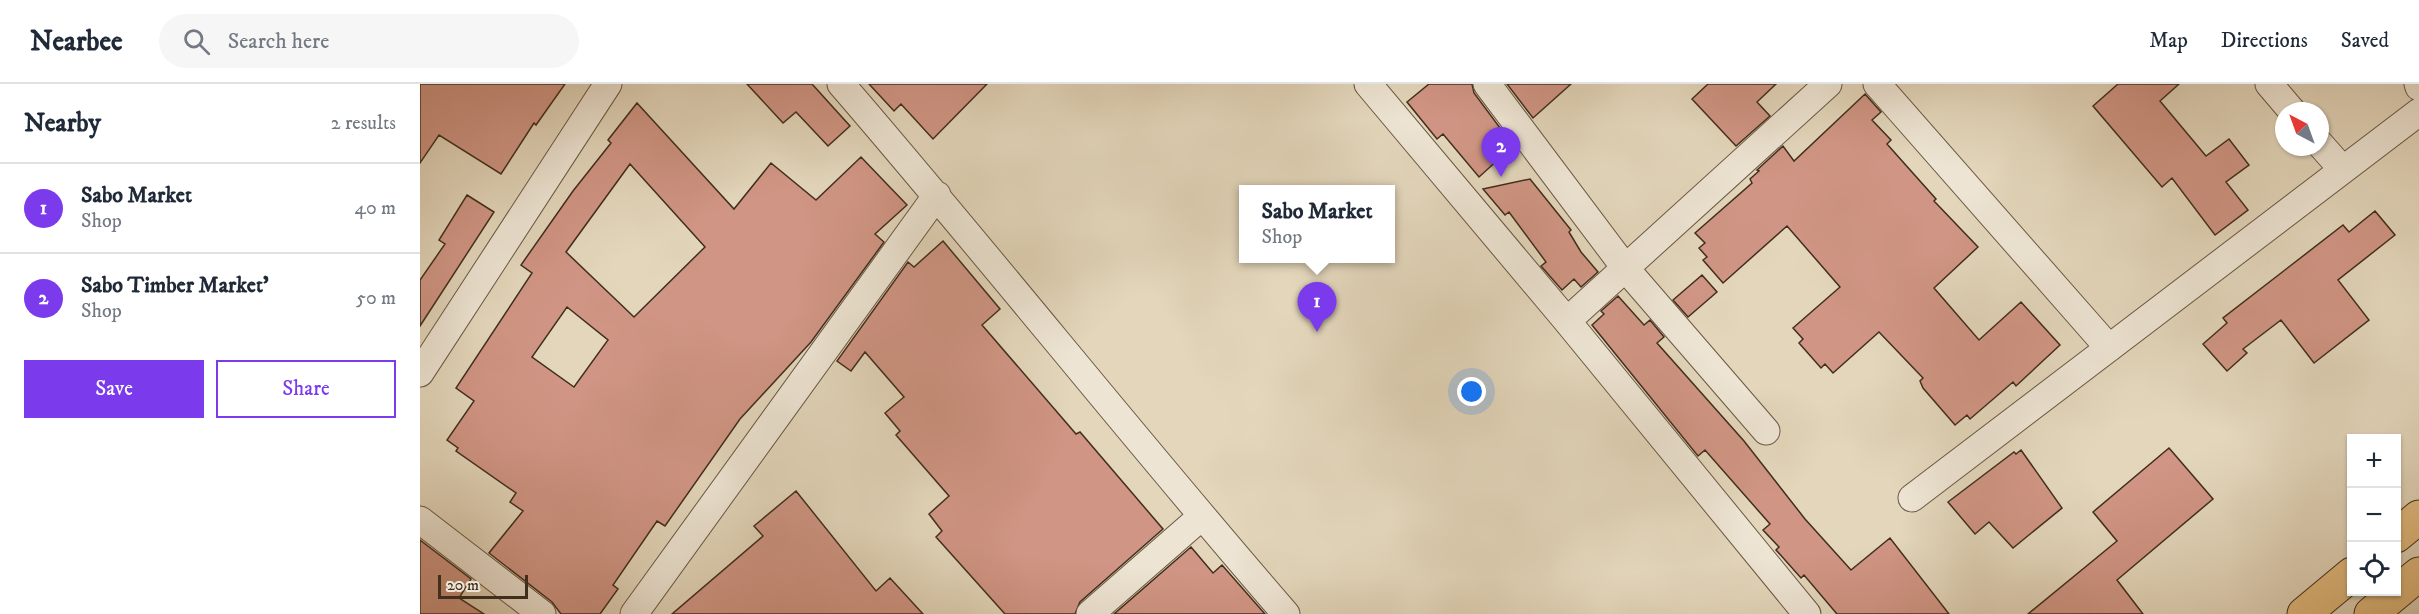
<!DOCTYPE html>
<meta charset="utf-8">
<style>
:root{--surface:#fff;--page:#f6f6f7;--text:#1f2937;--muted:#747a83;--line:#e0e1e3;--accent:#7c3aed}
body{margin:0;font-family:"IM FELL DW Pica",serif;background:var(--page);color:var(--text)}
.controls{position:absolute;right:18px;bottom:18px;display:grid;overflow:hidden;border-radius:0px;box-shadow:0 2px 4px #0004}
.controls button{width:54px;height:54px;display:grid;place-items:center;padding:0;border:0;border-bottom:2px solid var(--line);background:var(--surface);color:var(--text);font:30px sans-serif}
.compass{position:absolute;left:1855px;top:18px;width:54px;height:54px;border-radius:50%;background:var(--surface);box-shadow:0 2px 4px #0004;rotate:319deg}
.scale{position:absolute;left:18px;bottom:15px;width:90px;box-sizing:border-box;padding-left:6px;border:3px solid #412e1d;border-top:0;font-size:16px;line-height:21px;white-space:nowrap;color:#412e1d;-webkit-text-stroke:4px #ede4d3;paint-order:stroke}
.you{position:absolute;left:1052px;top:308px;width:21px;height:21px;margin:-15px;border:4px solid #fff;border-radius:50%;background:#1a73e8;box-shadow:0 0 0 9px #1a73e833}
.badge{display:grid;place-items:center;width:39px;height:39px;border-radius:50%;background:var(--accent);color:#fff;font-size:20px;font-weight:700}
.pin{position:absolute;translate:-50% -50px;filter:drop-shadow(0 2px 3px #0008)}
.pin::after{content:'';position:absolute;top:32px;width:21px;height:18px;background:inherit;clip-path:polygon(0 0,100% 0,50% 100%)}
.popup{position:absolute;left:819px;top:101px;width:156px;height:78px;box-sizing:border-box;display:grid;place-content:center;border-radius:0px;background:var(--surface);filter:drop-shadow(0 2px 4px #0005);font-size:20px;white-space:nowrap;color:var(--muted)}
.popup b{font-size:22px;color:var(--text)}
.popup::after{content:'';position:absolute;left:50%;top:100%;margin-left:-12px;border:12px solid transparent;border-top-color:var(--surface)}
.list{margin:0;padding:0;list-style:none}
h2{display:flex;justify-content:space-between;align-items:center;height:78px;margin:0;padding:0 24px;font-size:26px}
h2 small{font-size:20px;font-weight:400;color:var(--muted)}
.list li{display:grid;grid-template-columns:39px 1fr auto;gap:18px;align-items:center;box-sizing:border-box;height:90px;padding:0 24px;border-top:2px solid var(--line)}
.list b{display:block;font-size:22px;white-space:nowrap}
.list p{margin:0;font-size:20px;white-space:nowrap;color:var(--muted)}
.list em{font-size:20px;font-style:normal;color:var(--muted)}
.actions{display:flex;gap:12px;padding:18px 24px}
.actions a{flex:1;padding:14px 0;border:2px solid var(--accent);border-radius:0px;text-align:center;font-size:21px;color:var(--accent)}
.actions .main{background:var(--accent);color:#fff}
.icon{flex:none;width:33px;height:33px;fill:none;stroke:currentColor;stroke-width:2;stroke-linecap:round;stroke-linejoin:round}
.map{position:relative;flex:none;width:1999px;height:530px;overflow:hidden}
header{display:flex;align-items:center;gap:36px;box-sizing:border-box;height:84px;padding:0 30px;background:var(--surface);border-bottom:2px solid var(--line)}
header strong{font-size:28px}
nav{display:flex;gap:33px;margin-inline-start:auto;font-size:21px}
.search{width:420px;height:54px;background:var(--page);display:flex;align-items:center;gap:15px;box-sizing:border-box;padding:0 21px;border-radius:33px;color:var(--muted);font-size:22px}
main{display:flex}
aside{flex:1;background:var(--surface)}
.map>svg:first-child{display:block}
.building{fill:#d09584;stroke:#412e1d;stroke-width:1.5;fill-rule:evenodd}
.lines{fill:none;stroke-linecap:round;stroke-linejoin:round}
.minor-casing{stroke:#6a5844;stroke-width:29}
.trunk-casing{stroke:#412e1d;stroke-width:35}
.minor{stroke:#ede4d3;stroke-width:27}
.trunk{stroke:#e2bb7e;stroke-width:33}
</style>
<header>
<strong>Nearbee</strong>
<div class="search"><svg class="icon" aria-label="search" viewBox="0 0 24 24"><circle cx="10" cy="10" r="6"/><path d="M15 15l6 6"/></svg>Search here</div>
<nav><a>Map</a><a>Directions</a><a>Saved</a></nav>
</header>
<main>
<aside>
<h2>Nearby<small>2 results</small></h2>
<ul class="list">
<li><span class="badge">1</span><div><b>Sabo Market</b><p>Shop</p></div><em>40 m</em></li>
<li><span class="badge">2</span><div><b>Sabo Timber Market'</b><p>Shop</p></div><em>50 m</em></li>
</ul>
<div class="actions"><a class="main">Save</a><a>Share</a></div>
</aside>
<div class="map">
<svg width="1999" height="530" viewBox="0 0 1999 530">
<rect width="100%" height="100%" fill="#e3d6bb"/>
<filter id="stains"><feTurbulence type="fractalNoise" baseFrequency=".00333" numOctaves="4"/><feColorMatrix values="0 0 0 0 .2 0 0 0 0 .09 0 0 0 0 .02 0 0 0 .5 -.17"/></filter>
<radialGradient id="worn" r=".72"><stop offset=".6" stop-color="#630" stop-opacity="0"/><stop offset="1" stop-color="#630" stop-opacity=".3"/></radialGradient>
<path class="building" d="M0,0H145L116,41L114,39L81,90L19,51L0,79Z
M327,0H392L430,42L408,62L376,28L363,39Z
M449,0H567L513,55L481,20L474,27Z
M1009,0H1052L1054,9L1089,56L1085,59L1090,65L1059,93L1023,50L1017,55L987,18Z
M1087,0H1151L1113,34Z
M1288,0H1356L1337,18L1350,32L1316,62L1272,15Z
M1698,0H1759L1740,17L1786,72L1809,55L1829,81L1806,98L1828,126L1795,151L1752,94L1742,103L1673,22Z
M1445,10L1461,28L1452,36L1471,56L1467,60L1516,115L1514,117L1558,163L1514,204L1559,256L1601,218L1640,261L1596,302L1593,298L1550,335L1547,331L1535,341L1503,304L1500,297L1503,294L1459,248L1413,289L1405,280L1401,284L1379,259L1383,255L1373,244L1420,203L1367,142L1303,199L1283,176L1287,173L1279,164L1285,159L1275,149L1332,99L1330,95L1339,87L1337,86L1363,62L1374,77Z
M217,19L314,125L351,79L396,116L441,73L487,121L455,150L464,158L391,258L320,335L245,442L237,437L193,501L198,505L180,530H141L132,518L69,469L103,427L90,418L96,409L36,367L38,364L27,356L54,317L36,304L112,189L101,181L153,107L191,59L188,56ZM210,80L285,163L214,233L146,168ZM147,223L188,256L154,303L112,273Z
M1110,95L1151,146L1149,148L1161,168L1178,188L1161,203L1154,195L1142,206L1121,182L1126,178L1089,128L1085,131L1063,105Z
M47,111L74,128L0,242V196L25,160L19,156Z
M1955,127L1975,151L1918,196L1949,236L1894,279L1861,236L1823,265L1827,269L1807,287L1783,260L1807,239L1803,234L1923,141L1929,148Z
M523,157L580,225L562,241L656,350L660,348L743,445L660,518L655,530H585L516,453L522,447L509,430L529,412L476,351L480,347L465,329L484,313L445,268L431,287L417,277L488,178L494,183Z
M1282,191L1297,208L1268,233L1253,216Z
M1198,212L1224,241L1230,236L1244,253L1237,259L1324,357L1385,435L1431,486L1470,454L1529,530H1417L1384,491L1381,494L1356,466L1359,463L1343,446L1350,440L1285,366L1278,372L1172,241L1184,230L1181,227Z
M1749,364L1793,415L1697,496L1723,530H1608L1697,457L1673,428Z
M1601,366L1642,424L1593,464L1569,438L1555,450L1528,418L1594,368L1596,370Z
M376,407L456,507L470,494L503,530H252L343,452L334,442Z
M0,456L51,495L39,514L64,530H0Z
M771,463L793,489L802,481L845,530H694Z"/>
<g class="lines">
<g class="minor-casing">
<path id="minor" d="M421,0C572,175 715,356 866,530
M948,0L1147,237L1387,530
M1067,0L1206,185L1346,347
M1457,0L1689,264
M1849,0L1872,27
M1998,0L1999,3
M1900,60L1923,86
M1147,237L1408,0
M0,289L188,0
M1492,414L1999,28
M0,436L122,530
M214,530L517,111
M670,530L781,433"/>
</g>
<g class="trunk-casing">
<path id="trunk" d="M1976,452L1999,433
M1884,530L1932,490
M1951,530L1999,490"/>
</g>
<use href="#minor" class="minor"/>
<use href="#trunk" class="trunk"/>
</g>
<rect width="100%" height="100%" filter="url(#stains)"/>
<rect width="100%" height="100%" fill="url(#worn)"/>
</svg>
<div class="controls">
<button>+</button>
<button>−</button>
<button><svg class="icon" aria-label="locate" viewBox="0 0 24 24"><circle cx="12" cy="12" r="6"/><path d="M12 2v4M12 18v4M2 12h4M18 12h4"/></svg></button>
</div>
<svg class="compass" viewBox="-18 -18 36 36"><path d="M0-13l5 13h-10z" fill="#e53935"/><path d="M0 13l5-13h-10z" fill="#747a83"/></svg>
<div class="scale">20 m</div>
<div class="you"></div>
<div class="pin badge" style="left:897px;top:248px">1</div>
<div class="popup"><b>Sabo Market</b>Shop</div>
<div class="pin badge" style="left:1081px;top:93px">2</div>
</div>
</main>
